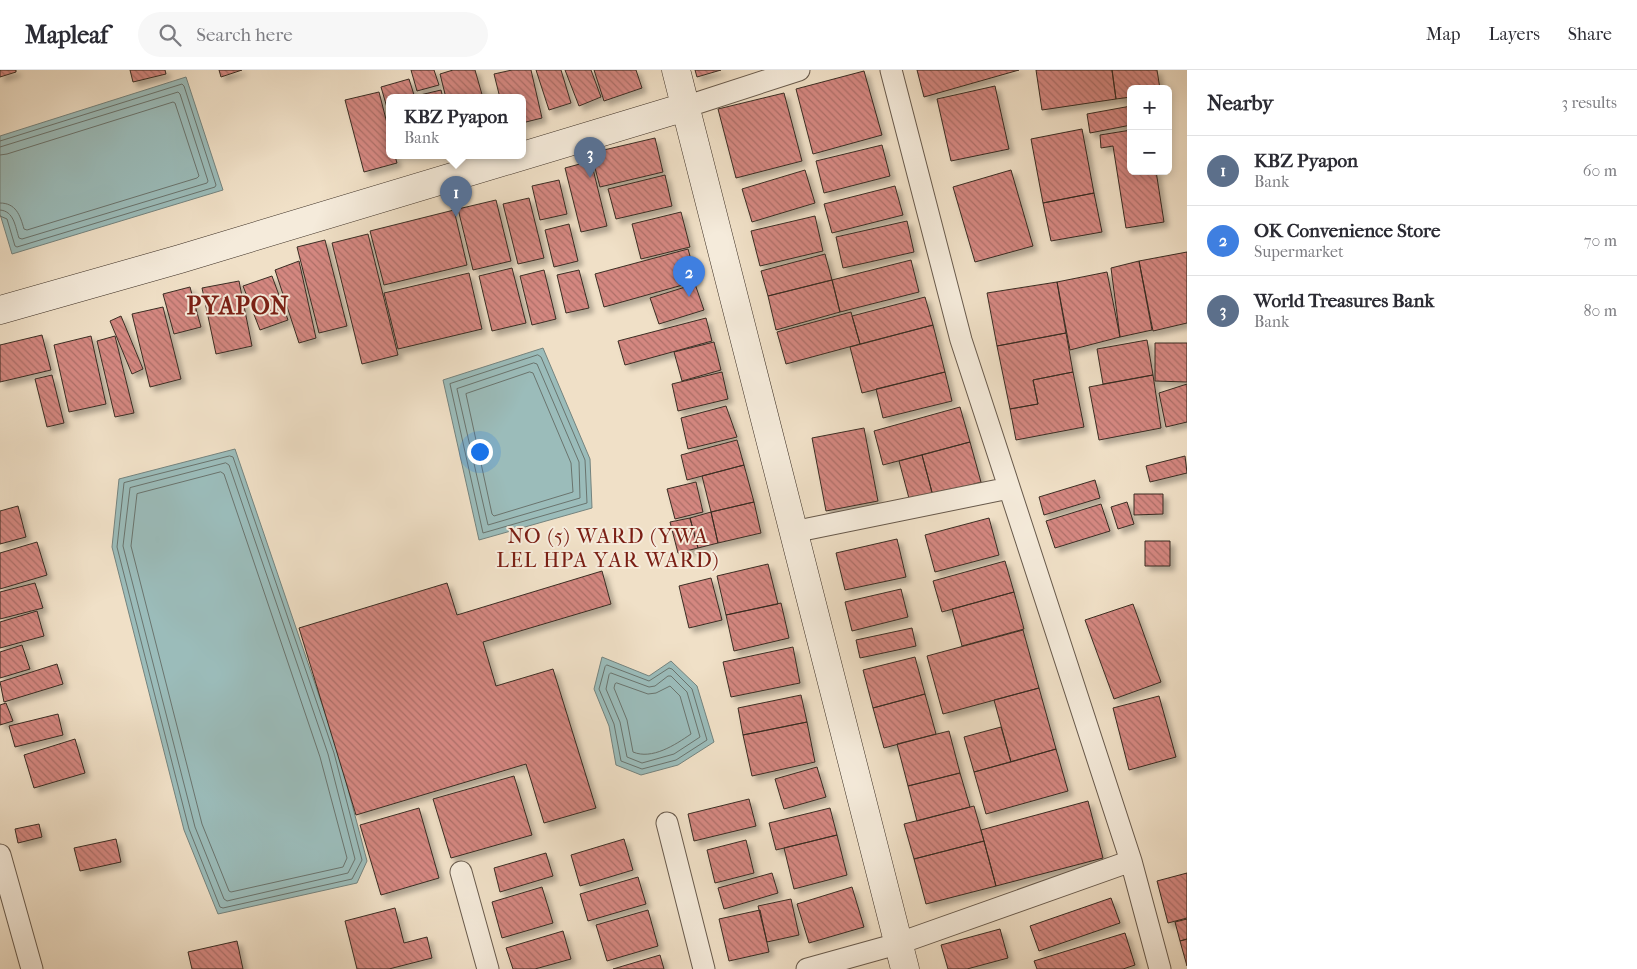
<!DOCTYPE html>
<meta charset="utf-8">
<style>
:root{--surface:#fff;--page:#f7f7f7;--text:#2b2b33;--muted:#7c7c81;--line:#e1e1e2;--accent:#2563eb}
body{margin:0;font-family:"IM FELL French Canon",serif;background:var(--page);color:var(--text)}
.controls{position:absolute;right:15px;top:15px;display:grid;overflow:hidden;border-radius:8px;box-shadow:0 2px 8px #0003}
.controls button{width:45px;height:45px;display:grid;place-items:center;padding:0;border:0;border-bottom:1px solid var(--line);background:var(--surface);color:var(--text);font:25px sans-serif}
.you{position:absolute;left:479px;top:381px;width:18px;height:18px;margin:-12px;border:4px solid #fff;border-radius:50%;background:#1a73e8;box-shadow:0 0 0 8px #1a73e833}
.badge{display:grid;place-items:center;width:32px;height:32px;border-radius:50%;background:var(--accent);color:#fff;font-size:16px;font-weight:700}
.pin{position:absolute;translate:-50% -41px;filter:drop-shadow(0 1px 2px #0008)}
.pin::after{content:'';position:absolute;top:26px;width:18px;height:15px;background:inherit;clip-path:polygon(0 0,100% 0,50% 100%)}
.popup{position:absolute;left:386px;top:24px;width:140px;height:65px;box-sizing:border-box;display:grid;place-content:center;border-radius:8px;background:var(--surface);filter:drop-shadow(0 1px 4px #0005);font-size:16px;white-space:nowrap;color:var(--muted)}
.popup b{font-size:19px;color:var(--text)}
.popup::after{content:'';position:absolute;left:50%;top:100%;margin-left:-10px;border:10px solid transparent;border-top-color:var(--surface)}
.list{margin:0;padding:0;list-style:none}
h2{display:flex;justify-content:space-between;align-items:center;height:65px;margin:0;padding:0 20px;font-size:21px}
h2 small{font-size:16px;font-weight:400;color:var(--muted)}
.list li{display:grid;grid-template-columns:32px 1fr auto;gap:15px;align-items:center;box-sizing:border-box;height:70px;padding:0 20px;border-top:1px solid var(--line)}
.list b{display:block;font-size:19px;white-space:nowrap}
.list p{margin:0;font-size:16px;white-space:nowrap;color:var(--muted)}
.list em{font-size:16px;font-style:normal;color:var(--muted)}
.icon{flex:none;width:28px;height:28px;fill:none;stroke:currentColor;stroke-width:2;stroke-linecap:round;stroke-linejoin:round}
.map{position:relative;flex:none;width:1187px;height:899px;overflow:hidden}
header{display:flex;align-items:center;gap:30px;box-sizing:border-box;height:70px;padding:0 25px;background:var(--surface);border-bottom:1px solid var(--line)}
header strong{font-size:24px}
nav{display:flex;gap:28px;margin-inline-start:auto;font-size:18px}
.search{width:350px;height:45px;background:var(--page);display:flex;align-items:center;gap:12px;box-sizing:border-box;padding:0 18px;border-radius:28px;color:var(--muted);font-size:19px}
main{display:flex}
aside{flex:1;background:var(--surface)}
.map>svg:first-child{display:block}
.water{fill:#9bbcba;stroke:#74837e}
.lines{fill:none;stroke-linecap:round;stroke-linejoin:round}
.shore{stroke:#6a746e;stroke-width:1}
.building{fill:url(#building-back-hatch);stroke:#3a2d23;filter:url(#shadow)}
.street-casing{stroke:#685a4c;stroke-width:23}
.secondary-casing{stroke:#3a2d23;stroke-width:29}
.street{stroke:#f5ebdb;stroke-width:21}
.secondary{stroke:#f5ebdb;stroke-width:28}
.labels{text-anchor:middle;stroke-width:4;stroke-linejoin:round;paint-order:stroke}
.quarter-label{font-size:21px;letter-spacing:1px;fill:#7a1f14;stroke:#f5ebdb}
.district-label{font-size:24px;font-weight:bold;letter-spacing:1px;fill:#7a1f14;stroke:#f5ebdb}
</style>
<header>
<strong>Mapleaf</strong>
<div class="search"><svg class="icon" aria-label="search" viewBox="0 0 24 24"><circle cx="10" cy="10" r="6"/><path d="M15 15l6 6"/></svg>Search here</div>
<nav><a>Map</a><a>Layers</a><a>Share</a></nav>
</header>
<main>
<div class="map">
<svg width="1187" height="899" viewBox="0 0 1187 899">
<defs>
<pattern id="building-back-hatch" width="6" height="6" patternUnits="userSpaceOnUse" patternTransform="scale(1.25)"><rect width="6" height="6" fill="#d48780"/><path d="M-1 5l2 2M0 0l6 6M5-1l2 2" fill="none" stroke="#ad6f68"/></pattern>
<filter id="shadow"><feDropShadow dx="4.5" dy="4.5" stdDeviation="2.5" flood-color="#0004"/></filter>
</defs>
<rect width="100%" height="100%" fill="#f0e0c7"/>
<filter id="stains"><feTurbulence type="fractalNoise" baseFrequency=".004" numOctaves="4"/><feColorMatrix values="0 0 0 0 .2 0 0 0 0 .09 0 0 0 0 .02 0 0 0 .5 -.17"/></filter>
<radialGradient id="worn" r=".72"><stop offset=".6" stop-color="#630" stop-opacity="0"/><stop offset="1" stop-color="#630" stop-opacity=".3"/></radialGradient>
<path class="water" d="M186,7L223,120L12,184L0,144V66Z
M543,278L590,389L592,438L479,470L443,310Z
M235,379L338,681L367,791L357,813L218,844L184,760L112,477L119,409Z
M602,587L649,606L671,591L697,616L714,672L678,695L641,705L616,695L609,656L594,619Z"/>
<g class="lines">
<path class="shore" d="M0,71L182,14L184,16L216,115L215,117L17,177L15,176L7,149L0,146
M0,77L178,22L180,24L208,111L207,113L22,169L19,168C15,156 14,141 0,140
M0,85L7,84L173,32L175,33L199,106L197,108L27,160L24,159C20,145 16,133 0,133
M538,285L541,287L585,390L587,433L483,463L450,314Z
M534,293L537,294L579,392L580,428L488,455L457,319Z
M530,302L533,303L571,393L573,422L494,446L492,444L466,324Z
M230,386L233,387L334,683L362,790L352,809L223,838L220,837L189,759L117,477L124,413Z
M226,393L229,395L328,684L355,789L348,803L227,831L224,829L195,757L123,476L130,418Z
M221,402L224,404L320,687L347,788L343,797L231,822L229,821L202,754L131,476L137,424Z
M607,595L649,611L669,598L672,599L692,619L707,670L676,690L642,699L621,691L614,654L599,619L605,597Z
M611,603L649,617L655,616L668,606H671L687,622L700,667L674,684L642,693L627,687L620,652L606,619L609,605Z
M617,613L648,624L656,623L670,616L680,626L691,664C675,675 652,690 633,682L627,650L614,618L615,614Z"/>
</g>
<path class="building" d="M0,0H16V2L0,7Z
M130,0H165L166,4L133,12Z
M219,0H242L221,7Z
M411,0H434L439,15L417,21Z
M453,0H475L483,28H446L440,4Z
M512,0H531L542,48L522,53V28H500L494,4Z
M536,0H561L571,33L549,40Z
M565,0H591L601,27L579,36Z
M594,0H636L642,18L604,31Z
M695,0H721L697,7Z
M917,0H1019L924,27Z
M1036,0H1112L1116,29L1042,40Z
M1112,0H1157L1160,19H1131V27L1116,29Z
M864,1L882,65L813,84L796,19Z
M409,9L415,28H390V48L381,17Z
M995,16L1009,79L951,91L937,29Z
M441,20L443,28H420V25Z
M379,22L390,65V86H395L397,93L364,102L345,30Z
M784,23L802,91L736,108L718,39Z
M1131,36V55L1090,63L1087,44Z
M1082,59L1094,123L1043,133L1031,69Z
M1131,60V101H1156L1164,152L1126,158L1113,76L1101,78L1100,65Z
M655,68L663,102L600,117L591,83Z
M882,75L890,106L824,123L816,91Z
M591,91L607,156L581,162L565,98Z
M805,100L815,133L752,152L742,119Z
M1011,100L1033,176L975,192L953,117Z
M665,105L672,136L616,149L608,119Z
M559,110L567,144L540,150L532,116Z
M895,116L903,145L832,163L824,134Z
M1094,123L1102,162L1051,171L1043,133Z
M529,128L544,188L518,194L503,134Z
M496,130L511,191L473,200L458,139Z
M454,140L467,195L384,215L370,161Z
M681,142L690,177L641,189L632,154Z
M815,146L823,181L760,196L751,161Z
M907,151L914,182L843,198L836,167Z
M569,154L578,191L554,197L545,160Z
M368,164L398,285L362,294L332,173Z
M325,170L347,256L319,263L297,177Z
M688,179L697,211L604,237L595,204Z
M1187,182V253L1153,261L1139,191Z
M825,184L832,210L768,226L761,201Z
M911,190L919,222L840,242L832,210Z
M299,191L316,268L299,273L275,200Z
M1139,191L1152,260L1120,267L1111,198Z
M512,198L526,253L492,261L479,206Z
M544,200L556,249L532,255L520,206Z
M579,200L589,238L566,243L557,205Z
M1107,202L1120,267L1070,280L1057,212Z
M469,203L482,259L398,279L384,223Z
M272,206L288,250L260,260L243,216Z
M832,210L840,242L776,260L768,226Z
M239,211L252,276L216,284L202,218Z
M1057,212L1066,263L997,276L987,223Z
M695,214L704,240L659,254L650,228Z
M190,217L201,257L174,264L163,224Z
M925,227L933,255L860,274L852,246Z
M163,237L181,309L150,317L132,244Z
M851,242L860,274L786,294L777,262Z
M121,246L143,299L132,304L110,251Z
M706,248L712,271L625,295L618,271Z
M933,255L945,302L862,323L850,277Z
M1066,263L1073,302L1033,310L1038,334L1010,339L997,276Z
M42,265L51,300L0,312V275Z
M91,266L106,334L69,342L54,275Z
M115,266L134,343L115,347L97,271Z
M1147,270L1153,305L1103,314L1097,279Z
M714,272L721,300L682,311L674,282Z
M1155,273H1187V312L1155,311Z
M722,302L728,329L678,341L672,314Z
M945,302L952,331L883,348L876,319Z
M1073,302L1084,357L1016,370L1010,339L1038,334L1033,310Z
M52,305L64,353L47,357L35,309Z
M1153,305L1161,358L1099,370L1089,317Z
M1187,314V352L1166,357L1159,323Z
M726,336L737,367L688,379L681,348Z
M960,337L970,372L883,395L874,361Z
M864,358L878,431L826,441L812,368Z
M737,370L744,395L687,410L681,385Z
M970,372L981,412L933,426L922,385Z
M922,385L933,426L910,432L899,391Z
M1185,386L1187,403L1150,412L1146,396Z
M744,395L754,432L711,442L702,406Z
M1095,410L1100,428L1044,445L1039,427Z
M696,412L703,442L675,449L667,419Z
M1134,424H1163V444L1134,445Z
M754,432L761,463L718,473L711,442Z
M1127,432L1134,454L1118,459L1111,437Z
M1101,434L1110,461L1055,478L1046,451Z
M18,436L26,467L0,474V441Z
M711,442L718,473L698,478L690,448Z
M690,448L698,478L678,483L670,452Z
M989,448L999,485L935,502L925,465Z
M897,469L906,507L845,520L836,483Z
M1145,471H1170V496H1145Z
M37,472L47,505L0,519V483Z
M1005,491L1014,522L942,542L933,511Z
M768,494L778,534L726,545L717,506Z
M602,501L611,534L483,572L496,616L553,599L596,738L544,753L526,694L356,745L299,558L447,513L457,545Z
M711,508L722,550L689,558L679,516Z
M35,513L43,538L0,549V522Z
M901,519L908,547L852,561L845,532Z
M1014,522L1024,559L962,576L952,539Z
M781,533L789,568L734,581L726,545Z
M1133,534L1161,612L1114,629L1085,550Z
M37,541L44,566L0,578V552Z
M912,558L916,576L860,588L856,570Z
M1023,560L1039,618L943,644L927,586Z
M22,575L30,599L0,608V582Z
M793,577L800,613L731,627L723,592Z
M915,587L925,624L873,638L863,600Z
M57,594L63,614L4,632L0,612Z
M1039,618L1056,679L1011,692L994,630Z
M925,624L936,664L884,678L873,638Z
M801,625L807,652L743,665L738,638Z
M1159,626L1176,687L1129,700L1113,638Z
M6,633L13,651L0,655V635Z
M58,644L63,665L15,677L9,656Z
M807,652L815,692L752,706L743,665Z
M1001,657L1011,692L974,702L964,667Z
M949,661L960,703L908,716L897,674Z
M75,669L85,703L34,718L24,685Z
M1056,679L1068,721L986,744L974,702Z
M817,697L826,727L784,739L775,709Z
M960,703L970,737L917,751L908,716Z
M514,706L532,765L451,788L433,729Z
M749,729L756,756L694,771L688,744Z
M1088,731L1103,788L996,816L981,760Z
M974,736L984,771L914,789L904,754Z
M419,738L439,808L381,825L360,755Z
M830,738L837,765L776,780L769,753Z
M39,754L42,767L18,773L15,759Z
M837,765L847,805L794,819L784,778Z
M116,769L121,792L80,801L74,778Z
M624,769L633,800L580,816L571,785Z
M746,770L754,803L715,813L707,780Z
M984,771L996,816L926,834L914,789Z
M546,783L553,806L500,822L494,798Z
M772,803L778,823L724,839L718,818Z
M1187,803V848L1168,853L1157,811Z
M638,807L646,834L588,851L580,824Z
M542,817L553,853L502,868L492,832Z
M852,817L864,857L809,873L797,834Z
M1111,828L1120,853L1039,881L1030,856Z
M791,829L799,865L767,872L758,836Z
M395,838L404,873L427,867L432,888L389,899H357L345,851Z
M648,840L658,876L607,891L596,855Z
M760,840L769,882L729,891L719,849Z
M1187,849V869L1180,871L1175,852Z
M1000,859L1008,888L967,899H948L941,875Z
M563,861L571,889L535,899H513L506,878Z
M1125,863L1135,895L1123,899H1037L1034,891Z
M1187,869V896L1180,871Z
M237,871L243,899H192L188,882Z
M660,885L664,899H613Z"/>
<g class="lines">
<g class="street-casing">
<path id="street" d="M891,0L961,270L1131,791L1160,899
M685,37L799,0
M793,462L1009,418
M667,753L704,899
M0,785L32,899
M461,802L488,899
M807,899L897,874L1131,791"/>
</g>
<g class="secondary-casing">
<path id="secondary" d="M676,0L905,899
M0,240L180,189L685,37"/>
</g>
<use href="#street" class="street"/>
<use href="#secondary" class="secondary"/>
</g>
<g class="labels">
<g class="quarter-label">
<text x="608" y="473">NO (5) WARD (YWA<tspan x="608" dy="24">LEL HPA YAR WARD)</tspan></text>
</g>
<g class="district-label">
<text x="238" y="244">PYAPON</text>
</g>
</g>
<rect width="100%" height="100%" filter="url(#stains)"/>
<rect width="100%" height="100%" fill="url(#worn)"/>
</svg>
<div class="controls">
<button>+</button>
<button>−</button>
</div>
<div class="you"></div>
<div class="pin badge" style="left:456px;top:147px;background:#5c6f8a">1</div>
<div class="popup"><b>KBZ Pyapon</b>Bank</div>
<div class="pin badge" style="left:689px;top:227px;background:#3f7fe0">2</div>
<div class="pin badge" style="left:590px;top:108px;background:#5c6f8a">3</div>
</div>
<aside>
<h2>Nearby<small>3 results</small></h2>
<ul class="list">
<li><span class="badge" style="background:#5c6f8a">1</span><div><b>KBZ Pyapon</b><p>Bank</p></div><em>60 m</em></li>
<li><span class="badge" style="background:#3f7fe0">2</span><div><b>OK Convenience Store</b><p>Supermarket</p></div><em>70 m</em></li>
<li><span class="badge" style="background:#5c6f8a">3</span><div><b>World Treasures Bank</b><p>Bank</p></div><em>80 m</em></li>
</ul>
</aside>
</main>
